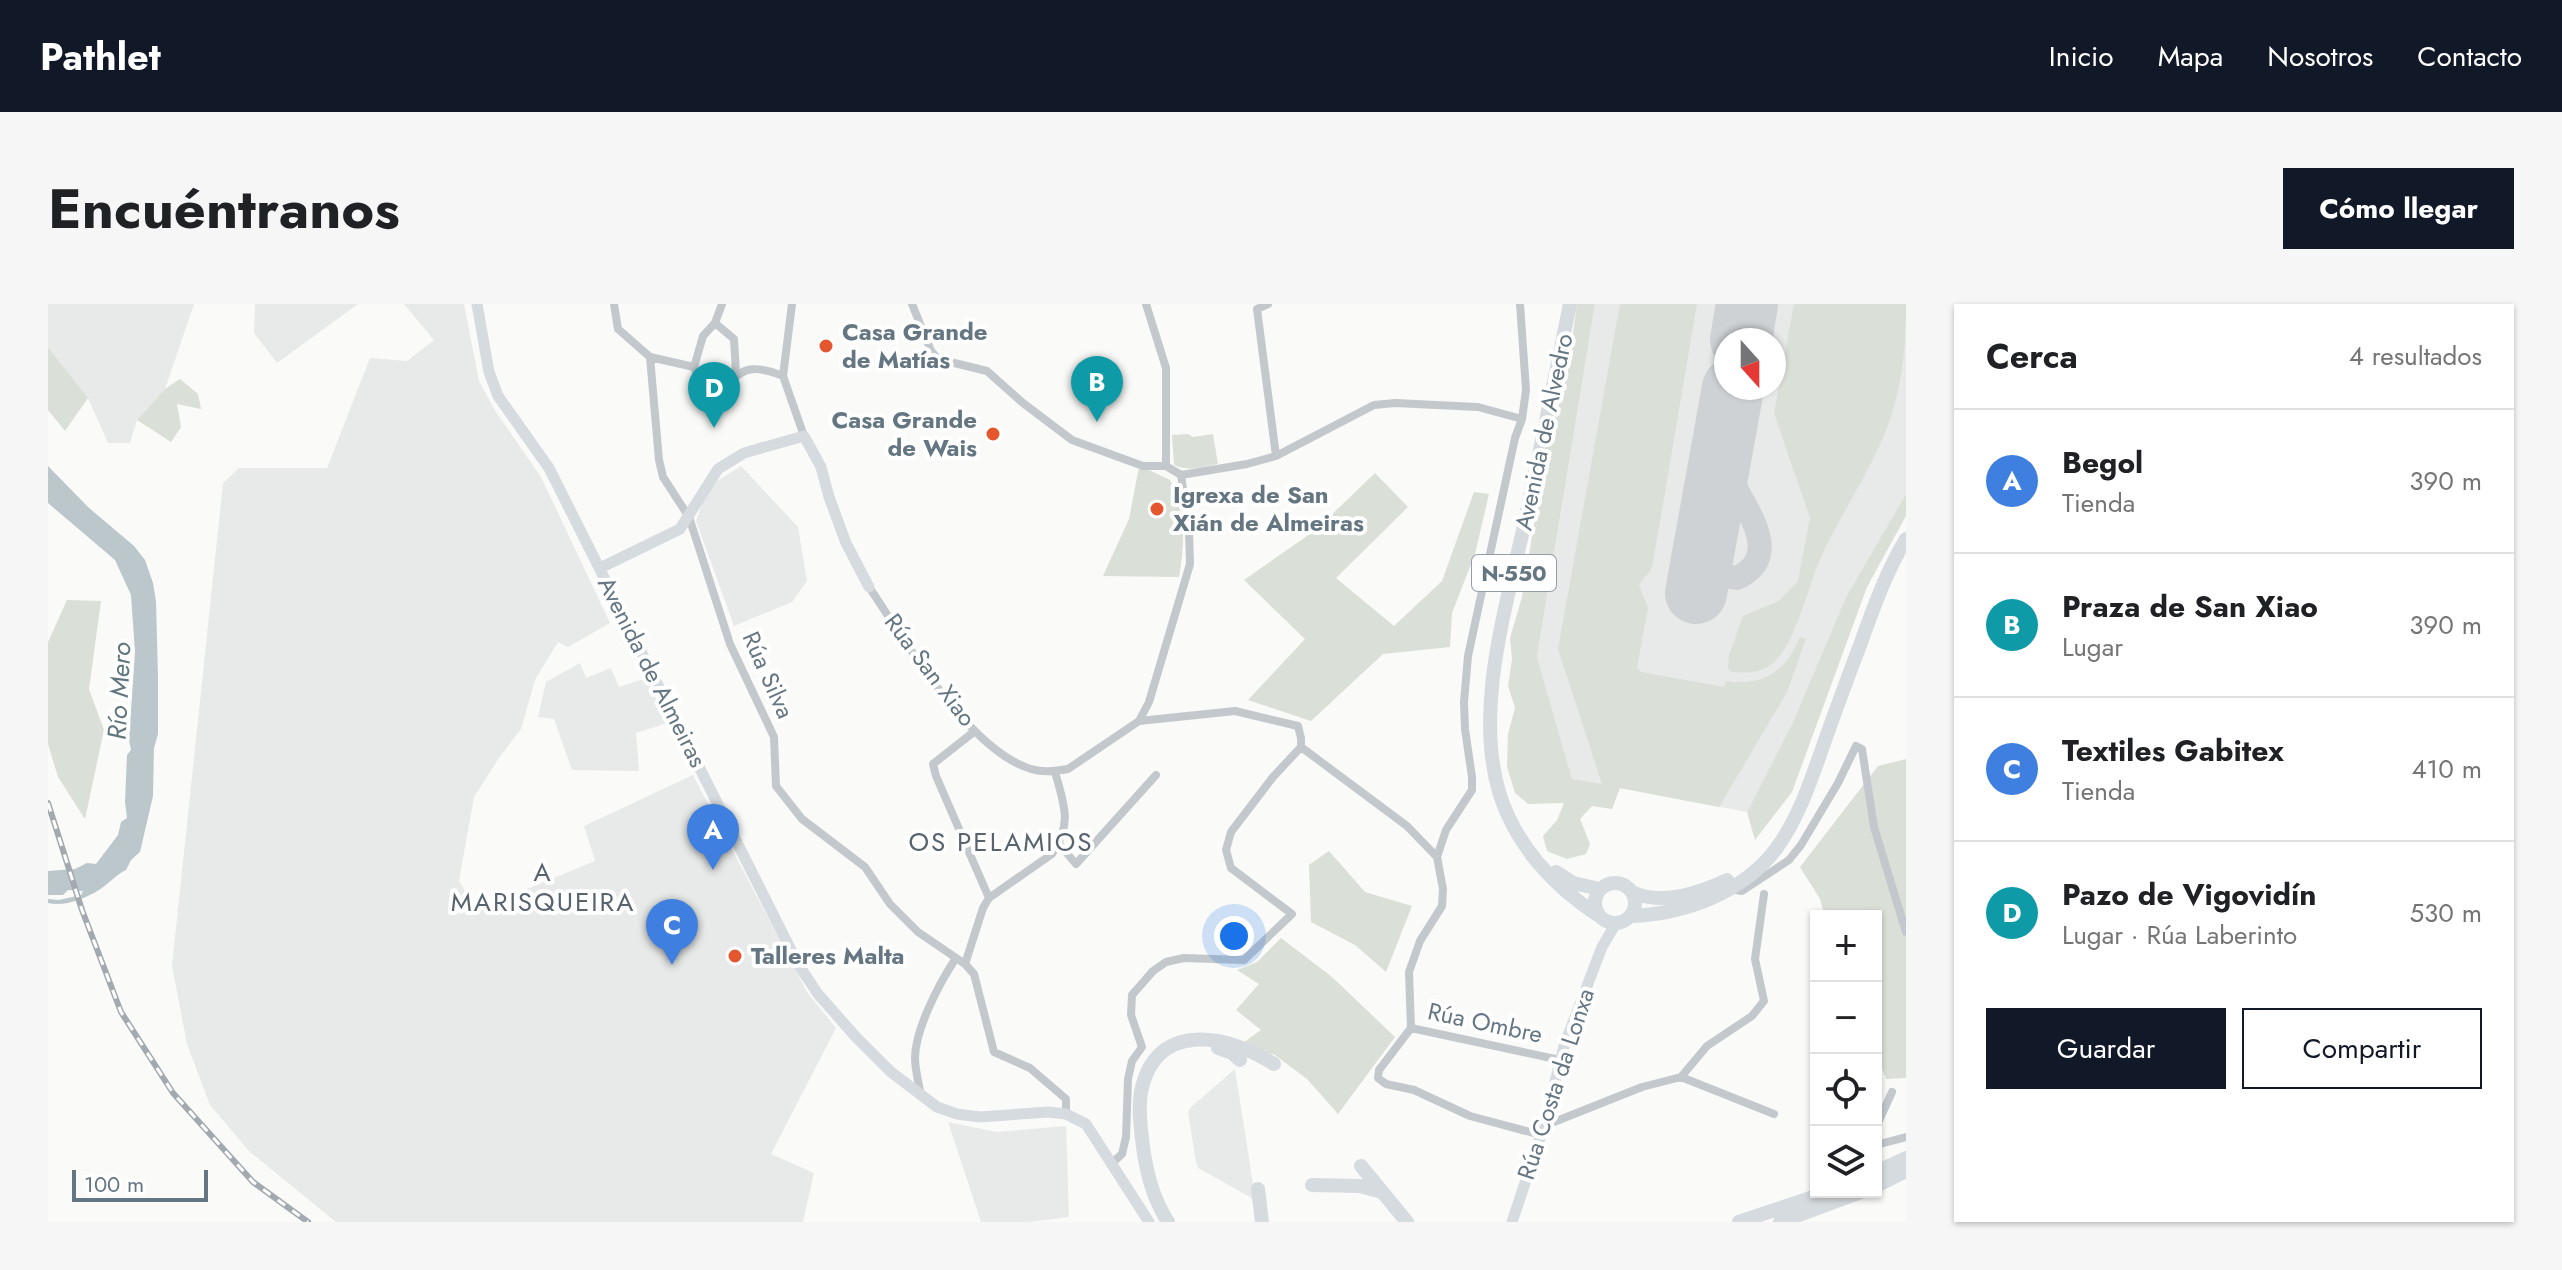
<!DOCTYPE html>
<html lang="es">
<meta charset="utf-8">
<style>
:root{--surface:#fff;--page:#f6f6f6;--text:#202124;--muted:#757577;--line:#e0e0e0;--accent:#111827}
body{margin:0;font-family:Jost,sans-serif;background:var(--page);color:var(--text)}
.controls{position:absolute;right:24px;bottom:24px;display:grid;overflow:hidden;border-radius:0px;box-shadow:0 2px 6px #0004}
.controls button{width:72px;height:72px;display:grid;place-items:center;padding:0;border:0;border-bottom:2px solid var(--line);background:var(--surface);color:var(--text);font:40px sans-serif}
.compass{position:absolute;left:1666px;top:24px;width:72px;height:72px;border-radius:50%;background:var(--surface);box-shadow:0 2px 6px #0004;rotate:159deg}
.scale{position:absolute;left:24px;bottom:20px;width:136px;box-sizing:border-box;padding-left:8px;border:4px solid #657683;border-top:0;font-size:22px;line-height:28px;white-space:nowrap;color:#657683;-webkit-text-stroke:6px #fff;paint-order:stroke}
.you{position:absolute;left:1186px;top:632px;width:28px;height:28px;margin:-20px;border:6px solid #fff;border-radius:50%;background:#1a73e8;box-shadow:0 0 0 12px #1a73e833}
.badge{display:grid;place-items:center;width:52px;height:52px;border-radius:50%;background:var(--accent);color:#fff;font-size:26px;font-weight:700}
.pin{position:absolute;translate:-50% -66px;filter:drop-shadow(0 2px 4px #0008)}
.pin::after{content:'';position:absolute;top:42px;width:28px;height:24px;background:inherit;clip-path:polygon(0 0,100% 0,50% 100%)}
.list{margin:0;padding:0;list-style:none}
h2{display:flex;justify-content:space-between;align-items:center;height:104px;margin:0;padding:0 32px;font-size:34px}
h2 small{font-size:26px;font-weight:400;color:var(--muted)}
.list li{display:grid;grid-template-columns:52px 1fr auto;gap:24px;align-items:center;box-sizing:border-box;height:144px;padding:0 32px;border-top:2px solid var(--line)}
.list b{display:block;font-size:30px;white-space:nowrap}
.list p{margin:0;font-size:26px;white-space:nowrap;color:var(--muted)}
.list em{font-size:26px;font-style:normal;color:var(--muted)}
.actions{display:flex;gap:16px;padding:24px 32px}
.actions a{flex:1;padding:18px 0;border:2px solid var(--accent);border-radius:0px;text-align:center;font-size:28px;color:var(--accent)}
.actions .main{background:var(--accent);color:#fff}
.icon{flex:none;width:44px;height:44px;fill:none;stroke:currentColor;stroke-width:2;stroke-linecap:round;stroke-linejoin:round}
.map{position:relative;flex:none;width:1858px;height:918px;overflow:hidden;border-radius:0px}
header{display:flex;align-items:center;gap:48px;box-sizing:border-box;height:112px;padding:0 40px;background:var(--accent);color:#fff}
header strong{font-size:38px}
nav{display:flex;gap:44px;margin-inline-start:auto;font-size:28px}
.intro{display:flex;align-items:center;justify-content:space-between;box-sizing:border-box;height:192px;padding:0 48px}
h1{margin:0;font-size:56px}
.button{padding:20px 36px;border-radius:0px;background:var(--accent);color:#fff;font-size:28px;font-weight:700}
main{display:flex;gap:48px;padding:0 48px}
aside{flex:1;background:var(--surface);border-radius:0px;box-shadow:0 2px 6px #0004}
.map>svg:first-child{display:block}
.built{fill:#e8e9e9;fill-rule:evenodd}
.green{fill:#dadfd7}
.water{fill:#bbc7cb}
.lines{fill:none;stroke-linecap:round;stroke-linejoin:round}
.taxiway{stroke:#ced2d4;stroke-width:24}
.runway{stroke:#ced2d4;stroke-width:62}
.street{stroke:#c3c8cc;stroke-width:8}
.secondary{stroke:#d6dbdf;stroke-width:11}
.highway{stroke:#d6dbdf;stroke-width:14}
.rail-casing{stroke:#a2aab0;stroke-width:6}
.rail{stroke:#fff;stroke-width:3;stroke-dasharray:9;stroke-linecap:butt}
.poi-dot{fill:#e4572e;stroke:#fff;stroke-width:3}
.labels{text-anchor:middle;stroke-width:8;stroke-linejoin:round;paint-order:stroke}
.shield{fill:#fff;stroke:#939fa8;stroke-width:2}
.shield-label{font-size:22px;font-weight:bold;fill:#657683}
.poi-label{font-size:24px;font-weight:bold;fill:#657683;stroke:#fff;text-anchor:start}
.street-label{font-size:24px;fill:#657683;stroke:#fff}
.water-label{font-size:26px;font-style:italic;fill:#60757c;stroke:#fff}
.neighbourhood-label{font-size:26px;letter-spacing:2px;fill:#57646e;stroke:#fff}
</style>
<header>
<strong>Pathlet</strong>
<nav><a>Inicio</a><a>Mapa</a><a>Nosotros</a><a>Contacto</a></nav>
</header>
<div class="intro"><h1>Encuéntranos</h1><a class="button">Cómo llegar</a></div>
<main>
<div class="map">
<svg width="1858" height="918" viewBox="0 0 1858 918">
<rect width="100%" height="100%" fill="#fafaf8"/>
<path class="built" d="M0,0H146L117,85L89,116L82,139H60L40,94L0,43Z
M207,0H310L229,59L206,29Z
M356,0H416L431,77L448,108L493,173L562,319L520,343L510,338L487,376L473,425L451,454L426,493L411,577L428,606L547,557L536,522L645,471L759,688L788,724L723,850L766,869L755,918H288L201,847L162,801L139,740L124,662L175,179L191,164H279L322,54L359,57L386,36Z
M1547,0H1858V190L1798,293L1745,418L1699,508L1524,475L1489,353ZM1678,36H1726V84H1678Z
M693,162L750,223L759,277L744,298L686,322L648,217L655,197L669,177Z
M532,359L538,374L563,364L571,383L599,374L619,419L588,429L591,467L524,466L506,415L490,413L498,378Z
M1187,765L1208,899L1202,893L1150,864L1148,858L1140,808L1142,804Z
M900,818L949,828L1018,822L1021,913L980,918H933Z"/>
<path class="green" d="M1529,0H1547L1489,353L1524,475L1554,480L1510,345L1572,0H1649L1604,264L1591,281L1600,304L1589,363L1593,368L1676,383L1678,377C1714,383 1739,367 1752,333L1758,335L1739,388L1671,503L1572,484L1564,505L1544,502L1532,515L1542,540L1538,550L1519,555L1499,547L1495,532L1509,516L1516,499L1480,500L1467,489L1459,463L1460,430L1467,404L1460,382L1464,355L1462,334L1474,293L1499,142L1519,72Z
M1746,0H1858C1858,48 1853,95 1833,138C1815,178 1791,214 1773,253C1760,282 1748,339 1725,359C1713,369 1699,369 1684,368L1680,364L1681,351L1695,312L1731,297L1750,277L1762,214L1726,109Z
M0,43L40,94L17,127L0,106Z
M132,75L150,90L153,105L129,100L133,123L123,138L89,116L117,85Z
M1140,130L1145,133L1165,130L1170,160C1154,163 1141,168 1126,161L1124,131Z
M1091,163L1099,165L1122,176C1138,206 1137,240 1131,273L1055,272L1081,215Z
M1327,169L1360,203L1288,274L1346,322L1394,277L1426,188L1441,190L1427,250L1404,309L1402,343L1335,350L1263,417L1200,396L1257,335L1196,276L1269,225Z
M1858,190V212L1819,283L1744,488L1707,536L1699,508L1745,418L1798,293Z
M19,296L53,297L41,385L56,426L37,515L10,473L0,440V338Z
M1858,455V774L1838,775L1828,748V612H1777L1772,595L1752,563L1830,462Z
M1281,547L1317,588L1364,602L1338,668L1307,641L1263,618L1261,561Z
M1233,634L1284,673L1347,733L1290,810L1259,775L1227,751L1195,739L1213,726L1188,706L1211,680L1189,666L1209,658Z"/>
<path class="water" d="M0,162L40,203L86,242L97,256L105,279L108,297L110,374V430L106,444L105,492L92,548L83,556L78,566C67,571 61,580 51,586C36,595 16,603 0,599V595L11,596L33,591L35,587L20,586L15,591H0V567L27,565L39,559L48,560L70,531L73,518L79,514L77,498L79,451L83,446L81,436L87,348L83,291L67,256L0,199Z"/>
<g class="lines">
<path class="taxiway" d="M1653,264L1660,269L1689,274C1737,251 1696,204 1683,175C1677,161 1675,147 1676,131"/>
<path class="runway" d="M1693,36L1699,0
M1648,289L1685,84"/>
<path class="street" d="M566,0L570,25L602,53L611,156L615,173L641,213L682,340L726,433L728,482L754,515L817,563L842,600L870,628L917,660L926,670L946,748L982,764L1018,795V810
M744,0L735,72L756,132
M864,0L883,47L890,55L939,67L975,99L1024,136L1095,162H1118
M1098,0L1118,64V162L1133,171
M1220,0L1209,5L1228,152
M1472,0L1478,86L1474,115L1467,134L1420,352L1416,398L1417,425L1424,473V486L1398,526L1389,553L1395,585L1394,602L1372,637L1361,668L1363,724L1512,756
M667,19L686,35L688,69
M602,53L646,63L659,91C694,75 689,54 735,72
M646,63L655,32L667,19L674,0
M1133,171L1199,160L1228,152L1326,101L1347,99L1430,103L1474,115
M821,283C857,336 920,446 983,465C995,469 1008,467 1020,465L1091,417L1101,398L1142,260L1141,227L1133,171
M927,427L885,460L888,472L941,594
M1253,443L1359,522L1389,553
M1011,540L1028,560L1108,471
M1682,585L1694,587L1741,556L1753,541L1790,479L1808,442L1814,445L1826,523L1858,628
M917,660L935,604L941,594L1004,550C1025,519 1016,501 1007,468
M1363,724L1331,766L1330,774L1338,780L1366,786L1422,812L1493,831
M1633,773L1726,810
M873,792C871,780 867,766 867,754C867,725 892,678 908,654
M1496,822L1594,783L1633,773L1659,742L1704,712L1716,697L1707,655L1716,590
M1828,823L1844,788
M1828,841L1858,833
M1064,859L1074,850L1078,833L1080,775L1084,757L1094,743L1083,711L1084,691L1105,667L1118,658L1136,654L1196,656L1244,610L1183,564L1178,546L1183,528L1225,473L1253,443V434L1250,422L1187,407L1091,417"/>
<path class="secondary" d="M429,0L441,68L450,92L501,164L750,660L770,690L807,732L843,768L889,803L909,810L932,813L1000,808L1018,810L1038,820L1101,918
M552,264L632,225L670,165L696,149L756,132L773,163L781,193L798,239L821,283
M1464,918L1496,822L1516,742L1554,643L1568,619"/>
<path class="highway" d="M1522,0C1507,75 1491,151 1475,226C1457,308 1426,408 1452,491C1468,541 1506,583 1550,611
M1508,568L1525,579L1552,585
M1547 599a20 20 0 1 1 40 0a20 20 0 1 1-40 0Z
M1584,588C1613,602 1651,589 1679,576
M1583,612C1636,610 1695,589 1728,545C1750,515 1762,479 1774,445C1786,410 1799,376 1812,341C1825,305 1838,268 1858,235
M1170,744L1184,749L1192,756
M1313,862L1359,918
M1828,868L1858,854
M1264,881L1312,882L1334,888
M1828,882L1858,867
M1210,885L1214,918
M1120,918C1105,894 1099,871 1095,843C1093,825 1090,807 1093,788C1107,716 1179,730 1226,760
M1691,918L1780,888
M1732,918L1813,888"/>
<g class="rail-casing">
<path id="rail" d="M0,499L34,606L73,708L125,789L205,878L260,918"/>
</g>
<use href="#rail" class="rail"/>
</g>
<g class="poi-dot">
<circle cx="778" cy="42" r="8"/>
<circle cx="945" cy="130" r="8"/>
<circle cx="1109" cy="205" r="8"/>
<circle cx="687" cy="652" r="8"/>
</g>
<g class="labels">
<rect class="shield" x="1424" y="251" width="84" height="36" rx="6"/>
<g class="shield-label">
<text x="1466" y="277">N-550</text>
</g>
<g class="poi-label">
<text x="794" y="36">Casa Grande<tspan x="794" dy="28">de Matías</tspan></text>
<text x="929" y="124" text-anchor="end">Casa Grande<tspan x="929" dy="28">de Wais</tspan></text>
<text x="1125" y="199">Igrexa de San<tspan x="1125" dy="28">Xián de Almeiras</tspan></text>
<text x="703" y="660">Talleres Malta</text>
</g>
<g class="street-label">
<text transform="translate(1496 128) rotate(-78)" y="8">Avenida de Alvedro</text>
<text transform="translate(882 366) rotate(53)" y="8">Rúa San Xiao</text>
<text transform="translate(604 368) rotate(63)" y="8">Avenida de Almeiras</text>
<text transform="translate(720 371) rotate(66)" y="8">Rúa Silva</text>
<text transform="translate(1437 719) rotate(12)" y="8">Rúa Ombre</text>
<text transform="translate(1508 780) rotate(-72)" y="8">Rúa Costa da Lonxa</text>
</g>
<g class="water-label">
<text transform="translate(71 387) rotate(-87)" y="9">Río Mero</text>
</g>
<g class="neighbourhood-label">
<text x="953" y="547">OS PELAMIOS</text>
<text x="495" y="577">A<tspan x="495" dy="30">MARISQUEIRA</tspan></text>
</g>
</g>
</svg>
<div class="controls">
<button>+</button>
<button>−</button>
<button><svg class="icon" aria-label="locate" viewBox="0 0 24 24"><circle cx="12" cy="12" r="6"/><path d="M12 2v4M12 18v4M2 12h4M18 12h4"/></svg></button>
<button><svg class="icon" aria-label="layers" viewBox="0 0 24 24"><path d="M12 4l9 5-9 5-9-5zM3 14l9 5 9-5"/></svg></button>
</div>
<svg class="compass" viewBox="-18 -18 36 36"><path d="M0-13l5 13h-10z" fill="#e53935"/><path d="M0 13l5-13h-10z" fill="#757577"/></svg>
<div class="scale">100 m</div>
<div class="you"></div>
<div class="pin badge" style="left:665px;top:566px;background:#3f7fe0">A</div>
<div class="pin badge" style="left:1049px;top:118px;background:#0f9aa8">B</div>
<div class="pin badge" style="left:624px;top:661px;background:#3f7fe0">C</div>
<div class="pin badge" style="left:666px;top:124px;background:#0f9aa8">D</div>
</div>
<aside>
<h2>Cerca<small>4 resultados</small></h2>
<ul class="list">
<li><span class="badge" style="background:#3f7fe0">A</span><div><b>Begol</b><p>Tienda</p></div><em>390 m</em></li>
<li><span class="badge" style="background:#0f9aa8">B</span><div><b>Praza de San Xiao</b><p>Lugar</p></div><em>390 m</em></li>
<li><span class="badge" style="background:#3f7fe0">C</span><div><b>Textiles Gabitex</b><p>Tienda</p></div><em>410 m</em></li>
<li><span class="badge" style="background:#0f9aa8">D</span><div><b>Pazo de Vigovidín</b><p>Lugar · Rúa Laberinto</p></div><em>530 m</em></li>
</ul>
<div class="actions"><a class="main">Guardar</a><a>Compartir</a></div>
</aside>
</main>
